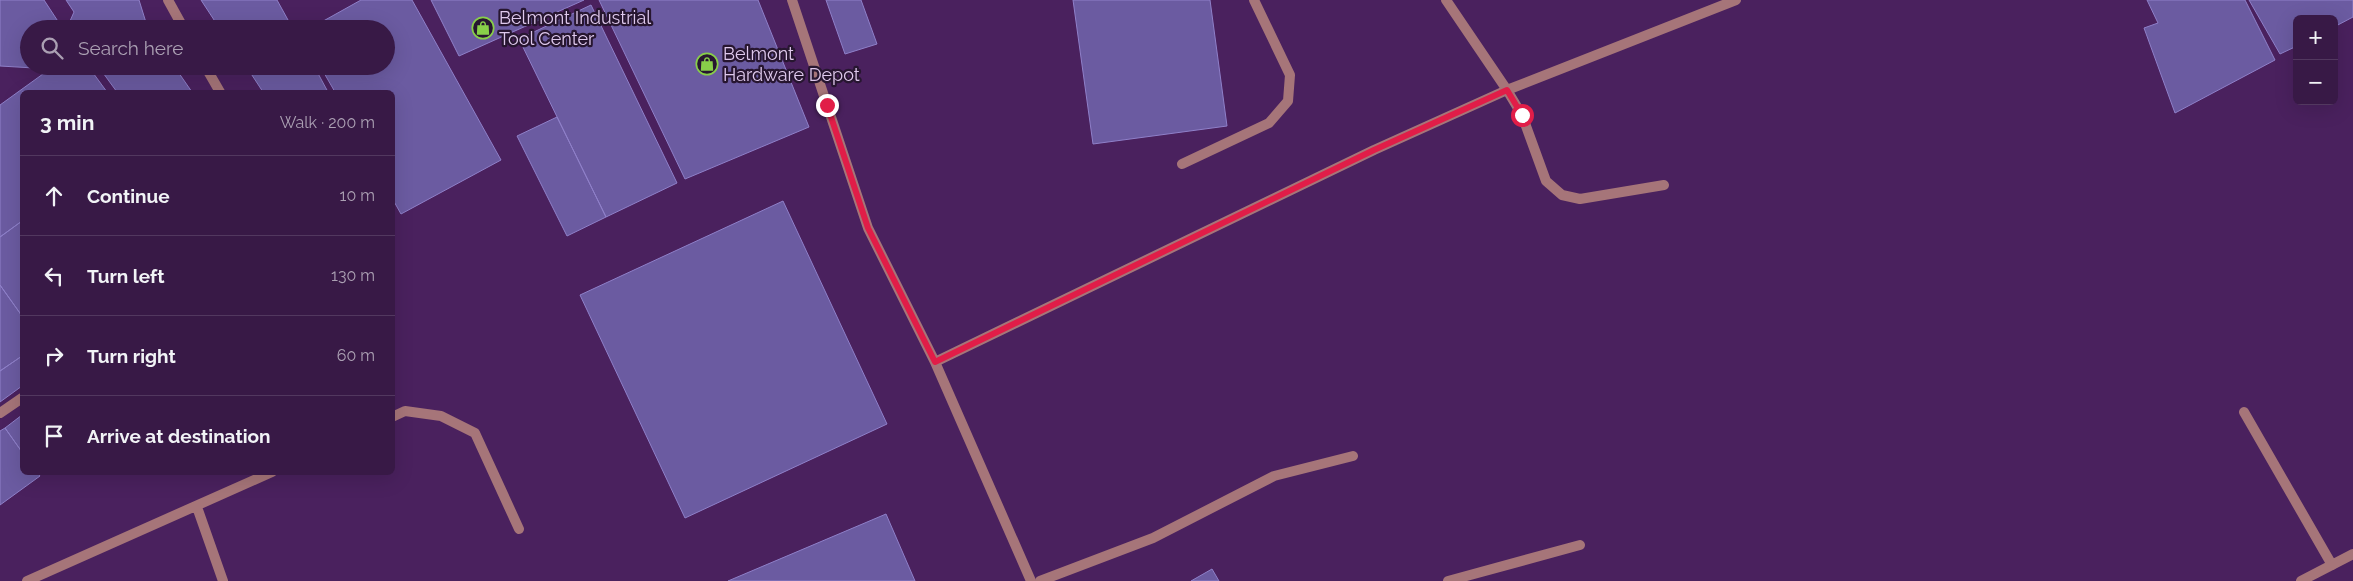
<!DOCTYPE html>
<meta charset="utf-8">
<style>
:root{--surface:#381946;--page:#3f224d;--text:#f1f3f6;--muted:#aba0b3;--line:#52385f}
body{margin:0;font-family:Raleway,sans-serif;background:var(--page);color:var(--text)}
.controls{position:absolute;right:15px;top:15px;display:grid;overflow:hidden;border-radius:8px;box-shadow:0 5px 20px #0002}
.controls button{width:45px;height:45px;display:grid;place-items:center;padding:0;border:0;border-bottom:1px solid var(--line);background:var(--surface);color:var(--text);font:25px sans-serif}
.stop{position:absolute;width:15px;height:15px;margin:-11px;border:4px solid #e11d48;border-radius:50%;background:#fff}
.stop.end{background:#e11d48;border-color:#fff;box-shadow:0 1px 5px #0008}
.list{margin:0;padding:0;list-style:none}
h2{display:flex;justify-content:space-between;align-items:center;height:65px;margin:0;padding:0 20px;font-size:21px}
h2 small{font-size:16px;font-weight:400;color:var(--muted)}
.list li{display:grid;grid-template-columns:32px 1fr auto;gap:15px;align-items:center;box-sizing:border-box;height:80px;padding:0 20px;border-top:1px solid var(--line)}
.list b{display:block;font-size:19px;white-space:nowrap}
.list em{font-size:16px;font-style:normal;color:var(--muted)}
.icon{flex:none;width:28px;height:28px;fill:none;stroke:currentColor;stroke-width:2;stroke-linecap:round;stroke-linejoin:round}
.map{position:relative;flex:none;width:2353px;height:581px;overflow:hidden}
.search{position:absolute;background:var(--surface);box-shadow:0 5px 20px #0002;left:20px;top:20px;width:375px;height:55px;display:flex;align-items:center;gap:12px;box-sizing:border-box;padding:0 18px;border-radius:28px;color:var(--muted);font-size:19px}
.panel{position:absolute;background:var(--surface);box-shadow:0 5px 20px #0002;left:20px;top:90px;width:375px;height:385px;border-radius:8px}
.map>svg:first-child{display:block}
.building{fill:#6b5ba1;stroke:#8f80c9}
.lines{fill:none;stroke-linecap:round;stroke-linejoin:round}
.lane{stroke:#a67579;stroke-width:10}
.street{stroke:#a67579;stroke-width:10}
.route{stroke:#e11d48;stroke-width:6}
.labels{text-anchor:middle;stroke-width:4.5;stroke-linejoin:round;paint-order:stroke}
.poi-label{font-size:18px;fill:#dfc9ed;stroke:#271630;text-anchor:start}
</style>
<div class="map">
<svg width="2353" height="581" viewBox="0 0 2353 581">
<rect width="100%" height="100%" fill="#4a215e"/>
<path class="building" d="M0,0H44L63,29H29V66H54L51,69L0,66Z
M66,0H139L148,29H75L70,21L74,12Z
M201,0H277L293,29H220Z
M361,0H412L501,160L401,214L392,198V92H335L320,66H386V29H309Z
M431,0H584L459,56Z
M599,0H758L809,127L685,179Z
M826,0H861L877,44L845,54Z
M1073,0H1210L1227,126L1093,144Z
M2147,0H2245L2275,60L2175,113L2144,28L2158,23Z
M2249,0H2353V17L2334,27V19H2297V46L2280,54Z
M591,5L677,183L606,217L519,39Z
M54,66H88L107,92H22V221L0,237V105Z
M98,66H174L192,92H117Z
M246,66H314L328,92H263Z
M557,117L606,217L567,236L517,136Z
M783,201L887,424L685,518L580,295Z
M22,221V316L0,285V237Z
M0,285L22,316V356L0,371Z
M22,356V386L0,402V371Z
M22,415V452L5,428Z
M5,428L22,452V472H37L40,476L0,505V431Z
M886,514L915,581H728Z
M1212,569L1219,581H1191Z"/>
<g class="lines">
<path class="lane" d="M168,0L184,29
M205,66L220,92
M1507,90L1522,115L1546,181L1562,195L1580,199L1664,185
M1182,164L1269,123L1288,101L1290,75L1254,0
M2244,412L2332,565
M0,413L22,398
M392,417L405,411L441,416L475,433L519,529
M197,507L223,581
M27,581L272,472
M1040,581L1153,538L1274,476L1353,456
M1448,581L1580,545"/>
<path class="street" d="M792,0L868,228L935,362L1031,581
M1446,0L1507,90
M935,362L1374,150L1507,90L1736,0
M2301,581L2353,554"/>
</g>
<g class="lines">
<path class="route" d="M827,105L868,228L935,362L1374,150L1507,90L1522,115"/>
</g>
<defs>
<g id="shop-ring" transform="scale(1.125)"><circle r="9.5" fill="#271630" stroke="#88cf49" stroke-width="1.5"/><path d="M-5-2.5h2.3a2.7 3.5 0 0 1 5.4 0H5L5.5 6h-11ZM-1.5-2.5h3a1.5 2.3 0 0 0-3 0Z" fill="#88cf49"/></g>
</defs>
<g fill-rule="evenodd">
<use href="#shop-ring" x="483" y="28"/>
<use href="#shop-ring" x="707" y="64"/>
</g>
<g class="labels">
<g class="poi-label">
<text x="499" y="24">Belmont Industrial<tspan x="499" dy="21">Tool Center</tspan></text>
<text x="723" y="60">Belmont<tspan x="723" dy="21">Hardware Depot</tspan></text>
</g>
</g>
</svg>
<div class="controls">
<button>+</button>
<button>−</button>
</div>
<div class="stop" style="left:1522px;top:115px"></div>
<div class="stop end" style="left:827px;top:105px"></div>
<div class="search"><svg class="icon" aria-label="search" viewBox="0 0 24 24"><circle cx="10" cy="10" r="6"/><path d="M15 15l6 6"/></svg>Search here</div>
<section class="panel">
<h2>3 min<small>Walk · 200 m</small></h2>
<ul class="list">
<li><svg class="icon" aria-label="ahead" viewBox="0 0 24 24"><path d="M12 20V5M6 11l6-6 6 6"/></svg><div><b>Continue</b></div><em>10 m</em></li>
<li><svg class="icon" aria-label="left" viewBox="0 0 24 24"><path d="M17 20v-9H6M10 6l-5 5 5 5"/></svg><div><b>Turn left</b></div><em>130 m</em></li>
<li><svg class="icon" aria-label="right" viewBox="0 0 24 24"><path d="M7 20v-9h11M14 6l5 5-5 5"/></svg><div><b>Turn right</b></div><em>60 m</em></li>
<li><svg class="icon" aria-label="arrive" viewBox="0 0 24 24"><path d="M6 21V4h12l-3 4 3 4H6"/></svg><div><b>Arrive at destination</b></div></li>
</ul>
</section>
</div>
